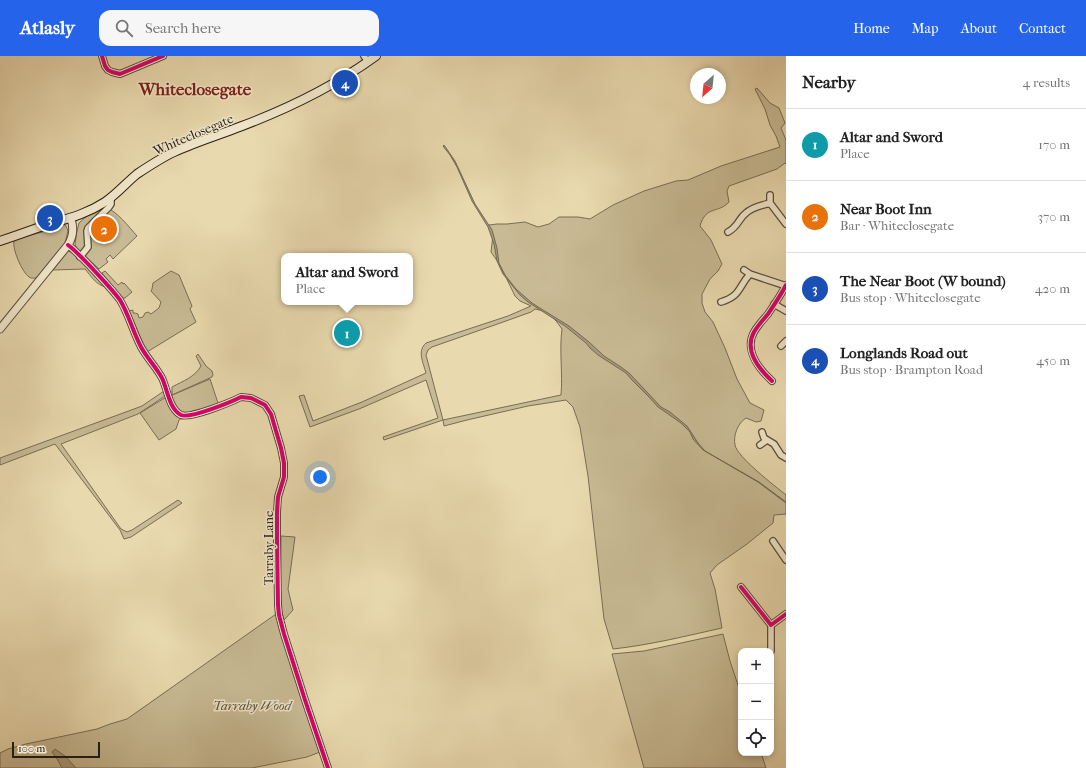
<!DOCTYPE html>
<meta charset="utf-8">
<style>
:root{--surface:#fff;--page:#f6f6f6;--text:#222;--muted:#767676;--line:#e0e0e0;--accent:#2563eb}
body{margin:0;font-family:"IM FELL French Canon",serif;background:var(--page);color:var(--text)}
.controls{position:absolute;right:12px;bottom:12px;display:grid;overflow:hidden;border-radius:8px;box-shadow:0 2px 6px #0003}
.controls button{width:36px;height:36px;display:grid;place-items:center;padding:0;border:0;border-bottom:1px solid var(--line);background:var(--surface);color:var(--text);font:20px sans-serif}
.compass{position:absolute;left:690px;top:12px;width:36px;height:36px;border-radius:50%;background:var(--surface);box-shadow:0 2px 6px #0003;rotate:207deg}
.scale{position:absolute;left:12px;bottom:10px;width:88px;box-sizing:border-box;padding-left:4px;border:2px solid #272016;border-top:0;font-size:11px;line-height:14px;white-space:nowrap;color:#272016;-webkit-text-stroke:3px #f1e6ca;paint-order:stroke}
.you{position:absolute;left:320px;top:421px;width:14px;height:14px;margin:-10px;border:3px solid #fff;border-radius:50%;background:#1a73e8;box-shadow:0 0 0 6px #1a73e833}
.badge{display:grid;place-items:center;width:26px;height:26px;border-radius:50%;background:var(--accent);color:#fff;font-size:13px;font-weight:700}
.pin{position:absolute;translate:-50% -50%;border:2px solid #fff;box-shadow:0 1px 4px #0006}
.popup{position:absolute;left:281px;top:197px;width:132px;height:52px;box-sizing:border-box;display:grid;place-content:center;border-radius:8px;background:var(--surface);filter:drop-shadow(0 1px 3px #0005);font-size:13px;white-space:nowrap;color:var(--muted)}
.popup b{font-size:15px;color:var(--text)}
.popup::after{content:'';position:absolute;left:50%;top:100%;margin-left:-8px;border:8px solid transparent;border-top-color:var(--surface)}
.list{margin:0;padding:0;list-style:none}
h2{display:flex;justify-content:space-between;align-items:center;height:52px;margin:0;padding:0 16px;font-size:17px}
h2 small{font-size:13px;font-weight:400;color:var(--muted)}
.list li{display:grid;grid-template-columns:26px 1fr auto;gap:12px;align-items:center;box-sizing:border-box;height:72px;padding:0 16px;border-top:1px solid var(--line)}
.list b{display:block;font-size:15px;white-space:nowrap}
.list p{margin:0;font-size:13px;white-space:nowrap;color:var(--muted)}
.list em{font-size:13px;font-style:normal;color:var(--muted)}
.icon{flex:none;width:22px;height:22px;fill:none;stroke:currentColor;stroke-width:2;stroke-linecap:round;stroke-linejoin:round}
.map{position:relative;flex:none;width:786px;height:712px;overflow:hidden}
header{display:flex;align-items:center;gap:24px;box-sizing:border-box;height:56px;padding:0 20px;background:var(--accent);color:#fff}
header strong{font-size:19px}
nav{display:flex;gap:22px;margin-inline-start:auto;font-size:14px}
.search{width:280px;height:36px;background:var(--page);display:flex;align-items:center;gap:10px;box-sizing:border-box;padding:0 14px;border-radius:12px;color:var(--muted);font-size:15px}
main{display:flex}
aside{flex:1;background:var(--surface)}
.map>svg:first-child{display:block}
.green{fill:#c8ba94;stroke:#786d55;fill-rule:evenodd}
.water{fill:#a79a7a;stroke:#746952}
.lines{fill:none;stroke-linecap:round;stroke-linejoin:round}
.minor-casing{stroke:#584e3c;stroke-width:8}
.tertiary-casing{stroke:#584e3c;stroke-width:9}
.secondary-casing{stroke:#272016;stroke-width:10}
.minor{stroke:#f1e6ca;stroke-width:5.5}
.tertiary{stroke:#f1e6ca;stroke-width:7}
.secondary{stroke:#f1e6ca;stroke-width:8}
.cycleway-casing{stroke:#f1e6ca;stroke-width:6}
.cycleway{stroke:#d6006c;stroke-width:4}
.labels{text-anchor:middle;stroke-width:3;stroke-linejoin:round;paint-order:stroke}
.street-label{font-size:13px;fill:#272016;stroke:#f1e6ca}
.park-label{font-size:13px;font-style:italic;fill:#574e3c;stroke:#f1e6ca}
.district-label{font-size:17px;font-weight:bold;fill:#7a1f14;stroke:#f1e6ca}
</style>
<header>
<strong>Atlasly</strong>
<div class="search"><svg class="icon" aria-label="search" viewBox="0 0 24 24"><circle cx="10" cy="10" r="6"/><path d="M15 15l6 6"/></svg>Search here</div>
<nav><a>Home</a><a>Map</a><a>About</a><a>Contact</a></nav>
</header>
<main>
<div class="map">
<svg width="786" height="712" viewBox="0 0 786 712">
<rect width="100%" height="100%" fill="#e9d9ae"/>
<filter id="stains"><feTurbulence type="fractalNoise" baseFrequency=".005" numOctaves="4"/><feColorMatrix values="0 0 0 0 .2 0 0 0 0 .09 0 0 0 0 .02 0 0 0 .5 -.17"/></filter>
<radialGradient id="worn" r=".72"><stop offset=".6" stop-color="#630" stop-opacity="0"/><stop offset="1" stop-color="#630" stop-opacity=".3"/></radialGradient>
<path class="green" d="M757,32L770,47L779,52L785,67L781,72L786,84V108L785,107L777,113L729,130L727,135L729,146C718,158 706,149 700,170L711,184L722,208L718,215L710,223L702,238V247L705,256L713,266L725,292L737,323L750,347L764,354L761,365L756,366L746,362C738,367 733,379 735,389C737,401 775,430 786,439V458L774,459L773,467L747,488L717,509L710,517L715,533L722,572C686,580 650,589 613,593L604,563L588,420L580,371L573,351L566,344L528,350L467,364L444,370L443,364L384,384L383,381L438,362L426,324L359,353L310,371L299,340L304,339L313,365L362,346L426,317C423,306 417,295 426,287L508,260L531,250L520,245L515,240L500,209L491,196L493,179L489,169L497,168H507L525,166L538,171L549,168L559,161H578L590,163L613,149L644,135L676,125L688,124L721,110L780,91L776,80L770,69L765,53L755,33ZM535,253C551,256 553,261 562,273C559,295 563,317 561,339L443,364L426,299L428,294L432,291L506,265L531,256Z
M105,151C117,155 129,171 137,180L113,203L110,199L106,203L108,206L99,213L76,191L75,188L77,175L79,167L87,160Z
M63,168L66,170L68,175L65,187L38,221C35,222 32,223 29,221C22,216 12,193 14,185L16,183L46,175Z
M68,195L71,196L87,210L106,231C96,229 91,220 85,213L53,214Z
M105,215L118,229L122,226L123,228L124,227L132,236L125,242H122L102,217Z
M171,215L179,219L192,250L190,253L196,266L147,296L129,255L133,254V257H135L138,258L139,262L143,261L145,257L148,256L151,258L159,252L161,246L151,235L152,233L153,227Z
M198,298L206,310L212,315L213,319L212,321L172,339V331C183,325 195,321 201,310L196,300Z
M210,323L218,347L207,353L186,359L179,364L176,373L159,384L140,357L163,343Z
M164,335L165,340L138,358L61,388L121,473L127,476L132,474L178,444L182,447L131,481L124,483L120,474L55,388L0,409V402L134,353L142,350Z
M281,480L295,481L288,533L293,554L284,564L280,548Z
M276,558L320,696L307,701L252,712H0V697L8,693L26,688L97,673L110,668L127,663Z
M723,578L730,605L741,638V697H761L766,712H644L612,598L644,595Z"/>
<path class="water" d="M444,89L455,105L475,148L492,174L497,192L499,208L505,219L516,233L532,247L543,254L569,270L589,286L604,300L621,311L629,317L661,351L670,356L687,370L698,387L705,395L759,426L786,446V447L758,426L703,394L693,383L690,376L681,367L658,351L649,341L632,324L626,317L598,299L590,292L586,287L565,270L528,246L520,239L503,218L497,205L494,188L488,171L472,145L457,111L450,99L443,90Z
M55,693L65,700L76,712H62L57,703L52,696Z"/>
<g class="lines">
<g class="minor-casing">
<path id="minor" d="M102,0L105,10L108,14L112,16L120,18L163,0
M364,0L368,6
M770,139V147L786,168
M728,176C739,170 738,163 746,157C752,151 763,149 770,147
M68,189C76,195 83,203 90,210C100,221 111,232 120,244C129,259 133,276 141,291C147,302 156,311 162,322C167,332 169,353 181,359C190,363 231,346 241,341L251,342L265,349L271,358L281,392L284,407V421L278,441L277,456V483L278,549L279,559L284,578L305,644L328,712
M80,201L88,191L87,175L88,172L109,151L111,148V142
M744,214L750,218L786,230
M721,246C741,240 738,231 750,218
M774,248L786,255
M781,290L786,285
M772,325C759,313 744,294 754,276C758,269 763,264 768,258C774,249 781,239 786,229
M762,376L764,382L774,388L781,399L786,402
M760,389L767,384
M773,485L786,504
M741,531L771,569L786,558
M771,595V569"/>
</g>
<g class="tertiary-casing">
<path id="tertiary" d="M0,273L68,189C73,181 74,172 71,163"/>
</g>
<g class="secondary-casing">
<path id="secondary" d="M0,185C15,180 29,175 43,170C66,163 85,159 105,146C117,138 126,127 137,118C149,110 161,102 174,96C196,86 219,79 242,70C287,53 336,29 376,0"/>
</g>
<use href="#minor" class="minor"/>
<use href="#tertiary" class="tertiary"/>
<use href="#secondary" class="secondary"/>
<g class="cycleway-casing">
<path id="cycleway" d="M102,0L105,10L108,14L112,16L120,18L163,0
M68,189C76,195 83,203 90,210C100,221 111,232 120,244C129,259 133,276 141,291C147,302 156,311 162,322C167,332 169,353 181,359C190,363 231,346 241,341L251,342L265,349L271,358L281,392L284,407V421L278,441L277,456V483L278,549L279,559L284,578L305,644L328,712
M772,325C759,313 744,294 754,276C758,269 763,264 768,258C774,249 781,239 786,229
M741,531L771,569L786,558"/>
</g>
<use href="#cycleway" class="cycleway"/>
</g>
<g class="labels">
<g class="street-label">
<text transform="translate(193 78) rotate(-23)" y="5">Whiteclosegate</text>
<text transform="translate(268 492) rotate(-90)" y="5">Tarraby Lane</text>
</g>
<g class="park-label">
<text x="252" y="654">Tarraby Wood</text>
</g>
<g class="district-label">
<text x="195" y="39">Whiteclosegate</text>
</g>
</g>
<rect width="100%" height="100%" filter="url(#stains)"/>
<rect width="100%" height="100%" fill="url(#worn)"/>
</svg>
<div class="controls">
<button>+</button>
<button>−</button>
<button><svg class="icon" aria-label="locate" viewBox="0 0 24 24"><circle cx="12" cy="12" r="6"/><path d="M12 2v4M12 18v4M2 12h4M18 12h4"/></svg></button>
</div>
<svg class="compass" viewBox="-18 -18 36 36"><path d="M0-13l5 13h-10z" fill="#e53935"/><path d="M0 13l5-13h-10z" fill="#767676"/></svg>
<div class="scale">100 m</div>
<div class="you"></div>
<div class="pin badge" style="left:347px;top:277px;background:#0f9aa8">1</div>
<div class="popup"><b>Altar and Sword</b>Place</div>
<div class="pin badge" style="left:104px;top:173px;background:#e8710a">2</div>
<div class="pin badge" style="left:50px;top:162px;background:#1a4fb4">3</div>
<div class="pin badge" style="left:345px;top:27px;background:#1a4fb4">4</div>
</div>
<aside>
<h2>Nearby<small>4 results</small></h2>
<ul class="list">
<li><span class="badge" style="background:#0f9aa8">1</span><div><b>Altar and Sword</b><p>Place</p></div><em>170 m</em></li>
<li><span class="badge" style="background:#e8710a">2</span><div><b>Near Boot Inn</b><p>Bar · Whiteclosegate</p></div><em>370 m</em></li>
<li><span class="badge" style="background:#1a4fb4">3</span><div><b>The Near Boot (W bound)</b><p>Bus stop · Whiteclosegate</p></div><em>420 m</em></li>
<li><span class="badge" style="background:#1a4fb4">4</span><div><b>Longlands Road out</b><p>Bus stop · Brampton Road</p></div><em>450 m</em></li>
</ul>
</aside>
</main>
